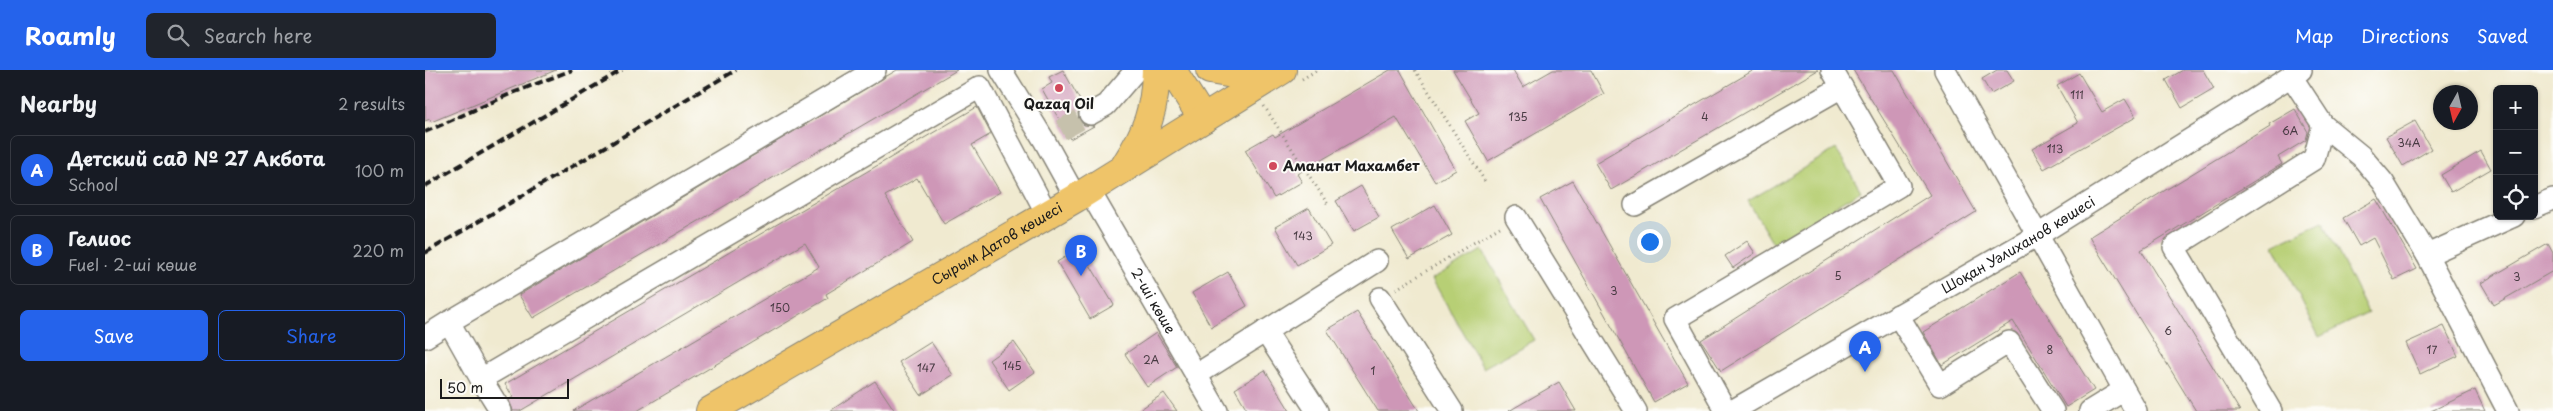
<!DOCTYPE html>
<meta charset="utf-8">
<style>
:root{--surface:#171b24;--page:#20242c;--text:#f1f3f6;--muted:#9ea1a6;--line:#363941;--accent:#2563eb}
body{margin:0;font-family:"Playpen Sans",sans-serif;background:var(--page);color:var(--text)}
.controls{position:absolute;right:15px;top:15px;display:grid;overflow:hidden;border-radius:8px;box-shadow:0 1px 4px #0004}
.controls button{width:45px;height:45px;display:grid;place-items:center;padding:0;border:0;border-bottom:1px solid var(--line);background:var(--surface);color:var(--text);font:25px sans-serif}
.compass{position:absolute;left:2008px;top:15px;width:45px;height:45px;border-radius:50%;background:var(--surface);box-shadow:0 1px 4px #0004;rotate:188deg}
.scale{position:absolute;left:15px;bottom:12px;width:129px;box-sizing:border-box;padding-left:5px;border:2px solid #1c1c1c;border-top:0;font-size:14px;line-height:18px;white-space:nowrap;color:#1c1c1c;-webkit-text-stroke:4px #fdfcf7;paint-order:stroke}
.you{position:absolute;left:1224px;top:171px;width:18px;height:18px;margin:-12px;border:4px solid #fff;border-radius:50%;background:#1a73e8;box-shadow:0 0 0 8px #1a73e833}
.badge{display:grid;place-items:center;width:32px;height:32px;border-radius:50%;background:var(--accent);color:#fff;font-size:16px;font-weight:700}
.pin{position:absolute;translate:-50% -41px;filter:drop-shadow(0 1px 2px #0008)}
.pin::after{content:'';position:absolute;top:26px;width:18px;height:15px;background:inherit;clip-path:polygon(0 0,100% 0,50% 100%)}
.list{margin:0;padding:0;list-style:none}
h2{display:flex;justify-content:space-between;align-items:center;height:65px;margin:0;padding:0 20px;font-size:21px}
h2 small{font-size:16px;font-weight:400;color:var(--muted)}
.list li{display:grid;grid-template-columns:32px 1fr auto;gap:15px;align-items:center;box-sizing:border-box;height:70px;margin:0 10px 10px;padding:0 10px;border:1px solid var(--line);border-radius:8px}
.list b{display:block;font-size:19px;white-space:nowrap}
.list p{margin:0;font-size:16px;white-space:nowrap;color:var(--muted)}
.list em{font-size:16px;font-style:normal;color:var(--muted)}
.actions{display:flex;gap:10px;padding:15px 20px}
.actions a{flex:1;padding:11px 0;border:1px solid var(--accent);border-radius:8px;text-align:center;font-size:18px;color:var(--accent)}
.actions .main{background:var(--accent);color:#fff}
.icon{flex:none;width:28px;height:28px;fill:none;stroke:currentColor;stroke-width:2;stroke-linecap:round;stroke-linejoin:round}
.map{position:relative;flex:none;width:2128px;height:341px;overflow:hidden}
header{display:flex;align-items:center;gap:30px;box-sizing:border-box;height:70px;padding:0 25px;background:var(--accent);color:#fff}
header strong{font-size:24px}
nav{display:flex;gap:28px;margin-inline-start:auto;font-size:18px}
.search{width:350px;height:45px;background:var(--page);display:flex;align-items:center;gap:12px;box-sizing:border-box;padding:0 18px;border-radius:8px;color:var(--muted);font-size:19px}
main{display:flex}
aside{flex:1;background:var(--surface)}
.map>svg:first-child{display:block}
.green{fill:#b7cf74;stroke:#6a7648}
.building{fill:#ce97b7}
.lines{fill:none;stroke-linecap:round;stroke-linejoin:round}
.minor-tunnel{stroke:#c6c1ac;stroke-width:21;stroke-dasharray:21 11;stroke-linecap:butt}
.minor-casing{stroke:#868376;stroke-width:24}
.major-casing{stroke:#868376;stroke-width:30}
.path{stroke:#868376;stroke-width:3;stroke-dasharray:1 4;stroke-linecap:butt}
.minor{stroke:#fff;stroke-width:21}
.major{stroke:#efc469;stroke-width:28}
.rail{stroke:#1c1c1c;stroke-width:4;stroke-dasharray:8 4;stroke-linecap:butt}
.poi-dot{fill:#d1495b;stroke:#fdfcf7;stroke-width:2}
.labels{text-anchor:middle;stroke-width:4;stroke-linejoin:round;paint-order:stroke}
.number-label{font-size:11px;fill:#483b43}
.poi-label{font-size:14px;font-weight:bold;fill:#1c1c1c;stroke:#fdfcf7}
.street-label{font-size:14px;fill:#1c1c1c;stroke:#fdfcf7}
</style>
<header>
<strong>Roamly</strong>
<div class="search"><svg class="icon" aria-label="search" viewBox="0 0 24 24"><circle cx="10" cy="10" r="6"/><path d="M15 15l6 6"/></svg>Search here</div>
<nav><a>Map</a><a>Directions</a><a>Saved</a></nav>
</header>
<main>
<aside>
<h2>Nearby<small>2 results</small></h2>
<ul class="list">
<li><span class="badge">A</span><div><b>Детский сад № 27 Акбота</b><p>School</p></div><em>100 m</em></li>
<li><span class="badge">B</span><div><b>Гелиос</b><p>Fuel · 2-ші көше</p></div><em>220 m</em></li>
</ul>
<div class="actions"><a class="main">Save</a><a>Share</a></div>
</aside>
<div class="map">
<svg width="2128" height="341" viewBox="0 0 2128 341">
<rect width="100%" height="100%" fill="#fdfcf7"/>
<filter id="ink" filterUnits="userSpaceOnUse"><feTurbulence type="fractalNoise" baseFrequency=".02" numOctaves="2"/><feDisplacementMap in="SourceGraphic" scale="10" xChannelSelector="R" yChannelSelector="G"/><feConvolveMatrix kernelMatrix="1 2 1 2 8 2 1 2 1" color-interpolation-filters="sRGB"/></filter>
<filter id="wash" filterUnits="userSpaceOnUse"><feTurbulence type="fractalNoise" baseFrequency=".0096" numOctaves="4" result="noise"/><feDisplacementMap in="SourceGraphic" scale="20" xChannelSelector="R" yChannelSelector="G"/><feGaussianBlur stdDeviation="1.12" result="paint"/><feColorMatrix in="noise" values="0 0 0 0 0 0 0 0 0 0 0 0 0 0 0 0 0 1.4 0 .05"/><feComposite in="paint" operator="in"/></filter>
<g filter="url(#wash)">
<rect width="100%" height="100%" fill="#f0ead0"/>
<path class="green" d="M1411,79L1436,121L1348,173L1323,131Z
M1898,151L1943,243L1894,267L1849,175Z
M1057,180L1109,270L1058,298L1007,209Z"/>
<g id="blocks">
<path class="building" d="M0,0H131L6,52L5,49L0,51Z
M472,0H532L108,248L94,225Z
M638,0L657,34L653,43L654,51L659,55L669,56L645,69L617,19L627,13L624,7Z
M965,0H975L1031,100L1010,112L971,47L872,104L877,112L849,128L820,80L848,64L850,67Z
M1028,0H1088L1098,17L1128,0H1166L1179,24L1063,91L1040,51L1054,43Z
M1329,0H1393L1186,120L1170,93Z
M1428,0H1469L1551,142L1296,301L1276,270L1505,125Z
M1572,0H1582L1589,11L1566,24L1557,9Z
M1758,0H1778L1789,19L1757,38L1741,10Z
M1654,3L1677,42L1700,29L1711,47L1619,99L1607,79L1653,53L1632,16Z
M552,37L566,64L547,75L575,122L519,154L492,108L460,126L488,172L401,224L403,228L212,341H148L394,197L380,173L95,341H88L84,330L88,327L80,314Z
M1870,39L1883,62L1881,70L1853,87L1857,94L1716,180L1815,341H1771L1664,167L1845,56L1844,54Z
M1990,51L2006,79L1978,96L1961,67Z
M2056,81L2066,99L2026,122L2016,105Z
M1148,111L1263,313L1229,332L1115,129Z
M936,116L954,147L929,161L911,131Z
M1951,129L1992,199L1969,210L1948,168L1934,176L1918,148Z
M1010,135L1027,165L984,189L967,160Z
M884,138L906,175L872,195L850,157Z
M1322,171L1330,183L1308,198L1300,186Z
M2123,174L2128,183V201L2069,235L2056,213Z
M655,178L689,235L665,249L632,192Z
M803,202L822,236L786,257L767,223Z
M1595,202L1669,320L1641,337L1588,251L1517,295L1498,262Z
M932,242L994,341H953L902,260Z
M2019,256L2033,286L1995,304L1981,273Z
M731,263L752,297L722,317L700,284Z
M506,272L528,305L496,325L474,292Z
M589,272L610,302L584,320L564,290Z
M840,300L865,341H823L810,319Z
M450,311L470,341H405Z
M1134,312L1151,341H1084Z
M2050,320L2060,341H2006Z
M739,323L752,341H713Z"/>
</g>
</g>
<g filter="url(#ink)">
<use href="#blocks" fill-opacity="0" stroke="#868376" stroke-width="1"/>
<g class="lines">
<path class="minor-tunnel" d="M636,60L665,44"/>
<g class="minor-casing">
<g id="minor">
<path d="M576,0L619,70L651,128"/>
<path d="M1520,0L1711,341"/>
<path d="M1866,6L1898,55L1936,86L1958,112L2002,185L2083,341"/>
<path d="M665,44L681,35L711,0"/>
<path id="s1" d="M664,120L792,341"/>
<path d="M1210,135L1417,17"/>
<path d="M2109,137L2128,129"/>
<path d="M1091,147L1211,341"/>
<path d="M2002,185L2089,146"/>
<path d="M955,228L1027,341"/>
<path d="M1473,245L1515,315L1584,272L1628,341"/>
<path d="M840,261L892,341"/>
<path d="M0,267L24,252"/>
<path d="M771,305L952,191"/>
<path d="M56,309L24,252L450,0"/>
<path d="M76,341L56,309L555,17L622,144"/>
<path d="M1301,341L1250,249L1474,116L1407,0"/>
<path id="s2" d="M1307,341L1613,165L1876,0"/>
<path d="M1665,341L1699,320"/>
<path d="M1846,341L1749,177L1889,89L1898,55"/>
</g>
</g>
<g class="major-casing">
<g id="major">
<path d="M747,0L778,49"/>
<path d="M785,0L820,6L850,3"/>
<path d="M701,94C722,61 730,40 731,0"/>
<path id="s3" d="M285,341L651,128L857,0"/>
</g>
</g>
<path class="path" d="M990,0L1061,113
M877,9L892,0
M839,36L904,136
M971,219L1075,157"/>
<use href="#minor" class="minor"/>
<use href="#major" class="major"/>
<path class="rail" d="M0,62L85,24L147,0
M0,116L197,0
M0,183L311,0"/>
</g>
</g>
<g class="poi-dot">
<circle cx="634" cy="18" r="5"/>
<circle cx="848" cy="96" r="5"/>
</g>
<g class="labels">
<g class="number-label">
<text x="1652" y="29">111</text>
<text x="1093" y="51">135</text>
<text x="1280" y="51">4</text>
<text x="1865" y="65">6А</text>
<text x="1984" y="77">34А</text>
<text x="1630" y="83">113</text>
<text x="878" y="170">143</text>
<text x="1413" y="210">5</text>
<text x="2092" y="211">3</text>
<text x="1189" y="225">3</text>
<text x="355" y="242">150</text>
<text x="1743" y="265">6</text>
<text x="1625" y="284">8</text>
<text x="2007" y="284">17</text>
<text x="726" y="294">2А</text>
<text x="587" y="300">145</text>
<text x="501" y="302">147</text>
<text x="948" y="305">1</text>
</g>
<g class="poi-label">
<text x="634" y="39">Qazaq Oil</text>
<text x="858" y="101" text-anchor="start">Аманат Махамбет</text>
</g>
<g class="street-label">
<text dy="5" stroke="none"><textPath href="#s3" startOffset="332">Сырым Датов көшесі</textPath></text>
<text dy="5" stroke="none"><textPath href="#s2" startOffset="331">Шоқан Уәлиханов көшесі</textPath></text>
<text dy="5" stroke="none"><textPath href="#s1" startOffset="128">2-ші көше</textPath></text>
</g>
</g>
</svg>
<div class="controls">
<button>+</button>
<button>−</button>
<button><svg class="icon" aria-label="locate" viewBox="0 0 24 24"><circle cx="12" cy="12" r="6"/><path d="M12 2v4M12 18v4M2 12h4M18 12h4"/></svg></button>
</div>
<svg class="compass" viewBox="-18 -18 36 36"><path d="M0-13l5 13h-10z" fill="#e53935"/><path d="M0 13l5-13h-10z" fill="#9ea1a6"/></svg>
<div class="scale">50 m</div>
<div class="you"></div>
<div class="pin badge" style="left:1440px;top:302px">A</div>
<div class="pin badge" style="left:656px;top:206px">B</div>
</div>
</main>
